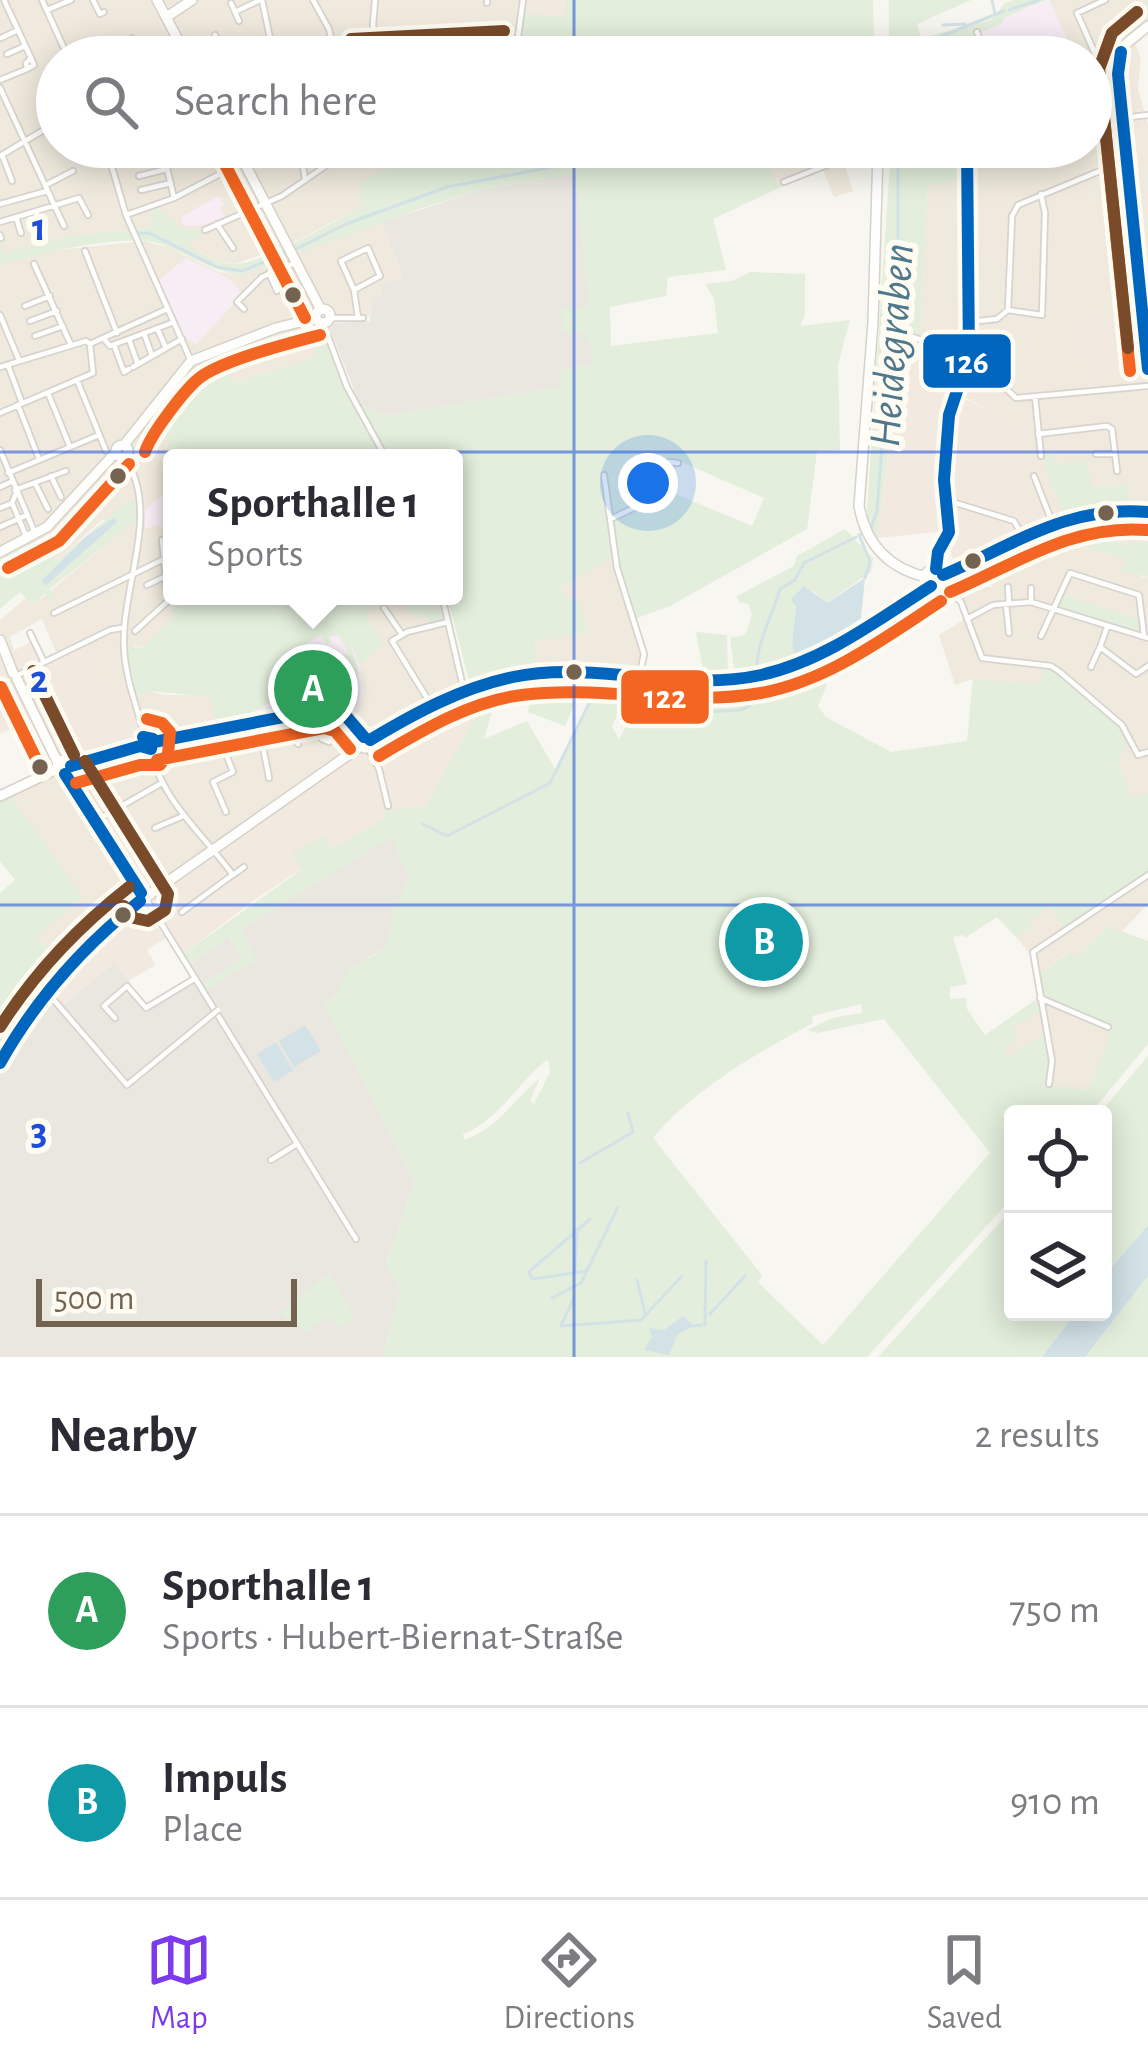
<!DOCTYPE html>
<meta charset="utf-8">
<style>
:root{--surface:#fff;--page:#f2f2f3;--text:#2b2b33;--muted:#7c7c81;--line:#e1e1e2;--accent:#7c3aed}
body{margin:0;font-family:"Alegreya Sans",sans-serif;background:var(--page);color:var(--text)}
.controls{position:absolute;right:36px;bottom:36px;display:grid;overflow:hidden;border-radius:12px;box-shadow:0 6px 30px #0003}
.controls button{width:108px;height:108px;display:grid;place-items:center;padding:0;border:0;border-bottom:3px solid var(--line);background:var(--surface);color:var(--text);font:60px sans-serif}
.scale{position:absolute;left:36px;bottom:30px;width:261px;box-sizing:border-box;padding-left:12px;border:6px solid #746351;border-top:0;font-size:33px;line-height:42px;white-space:nowrap;color:#746351;-webkit-text-stroke:9px #fefbf2;paint-order:stroke}
.you{position:absolute;left:648px;top:483px;width:42px;height:42px;margin:-30px;border:9px solid #fff;border-radius:50%;background:#1a73e8;box-shadow:0 0 0 18px #1a73e833}
.badge{display:grid;place-items:center;width:78px;height:78px;border-radius:50%;background:var(--accent);color:#fff;font-size:39px;font-weight:700}
.pin{position:absolute;translate:-50% -50%;border:6px solid #fff;box-shadow:0 3px 12px #0006}
.popup{position:absolute;left:163px;top:449px;width:300px;height:156px;box-sizing:border-box;display:grid;place-content:center;border-radius:12px;background:var(--surface);filter:drop-shadow(0 3px 9px #0005);font-size:39px;white-space:nowrap;color:var(--muted)}
.popup b{font-size:45px;color:var(--text)}
.popup::after{content:'';position:absolute;left:50%;top:100%;margin-left:-24px;border:24px solid transparent;border-top-color:var(--surface)}
.list{margin:0;padding:0;list-style:none}
h2{display:flex;justify-content:space-between;align-items:center;height:156px;margin:0;padding:0 48px;font-size:51px}
h2 small{font-size:39px;font-weight:400;color:var(--muted)}
.list li{display:grid;grid-template-columns:78px 1fr auto;gap:36px;align-items:center;box-sizing:border-box;height:192px;padding:0 48px;border-top:3px solid var(--line)}
.list b{display:block;font-size:45px;white-space:nowrap}
.list p{margin:0;font-size:39px;white-space:nowrap;color:var(--muted)}
.list em{font-size:39px;font-style:normal;color:var(--muted)}
.icon{flex:none;width:66px;height:66px;fill:none;stroke:currentColor;stroke-width:2;stroke-linecap:round;stroke-linejoin:round}
.map{position:relative;flex:none;width:1148px;height:1357px;overflow:hidden}
.search{position:absolute;background:var(--surface);box-shadow:0 6px 30px #0003;left:36px;right:36px;top:36px;height:132px;display:flex;align-items:center;gap:30px;box-sizing:border-box;padding:0 42px;border-radius:66px;color:var(--muted);font-size:45px}
.sheet{height:540px;background:var(--surface)}
nav{display:flex;justify-content:space-around;align-items:center;box-sizing:border-box;height:168px;border-top:3px solid var(--line);background:var(--surface);font-size:33px;color:var(--muted)}
nav a{display:grid;justify-items:center;gap:6px}
nav .on{color:var(--accent)}
.map>svg:first-child{display:block}
.residential{fill:#f0eade}
.commercial{fill:#f2e9e0}
.industrial{fill:#eae7e0}
.education{fill:#f6eef4}
.green{fill:#e3eedc;fill-rule:evenodd}
.water{fill:#d2e2e7}
.lines{fill:none;stroke-linecap:round;stroke-linejoin:round}
.stream{stroke:#d2e2e7;stroke-width:3}
.street-casing{stroke:#d7d3ce;stroke-width:8}
.secondary-casing{stroke:#d6d2ca;stroke-width:12}
.street{stroke:#fefefd;stroke-width:4.5}
.secondary{stroke:#fefefd;stroke-width:9}
.street-bridge-casing{stroke:#d7d3ce;stroke-width:8;stroke-linecap:butt}
.street-bridge{stroke:#fefefd;stroke-width:4.5}
.bus-1-casing{stroke:#fefbf2;stroke-width:21}
.bus-2-casing{stroke:#fefbf2;stroke-width:21}
.bus-3-casing{stroke:#fefbf2;stroke-width:21}
.bus-1{stroke:#0065bd;stroke-width:12}
.bus-2{stroke:#f26522;stroke-width:12}
.bus-3{stroke:#7a4b2a;stroke-width:12}
.grid{fill:none;stroke:#1d4ed8;stroke-width:3;stroke-opacity:0.55}
.bus-dot{fill:#746351;stroke:#fefbf2;stroke-width:4.5}
.labels{text-anchor:middle;stroke-width:12;stroke-linejoin:round;paint-order:stroke}
.water-label{font-size:45px;font-style:italic;fill:#4f788c;stroke:#fefbf2}
.grid-label{font-size:39px;text-anchor:middle;font-weight:bold;fill:#1d4ed8;stroke:#fefbf2;stroke-width:12;stroke-linejoin:round;paint-order:stroke}
.line-badge{stroke:#fefbf2;stroke-width:4.5}
.badge-label{font-size:33px;text-anchor:middle;font-weight:bold;fill:#fff}
</style>
<div class="map">
<svg width="1148" height="1357" viewBox="0 0 1148 1357">
<rect width="100%" height="100%" fill="#f8f6f0"/>
<path class="residential" d="M0,0H526L522,31L511,57H57V147H445L358,182L364,205L289,245L235,264L218,261L152,227L71,236L0,254Z
M1049,0H1148V31L1134,42L1141,58L1138,88L1145,114L1126,118H1146L1148,124V368L1113,352L1110,315L1079,319V353L1084,354L1095,375L1132,370L1148,388V505H1129L1126,483L1092,488L1045,468L1064,514L1040,523L991,411L901,363L904,333L920,337L928,184L965,181V147H1091V57H1075Z
M788,147H816L822,161L838,156L844,162L853,191L834,197L822,168L779,188L766,156Z
M382,222L403,280L384,296L372,299L370,316L336,315L324,307L316,310L307,322L317,357L232,383L219,352L163,430L176,456L164,473L172,496V569L168,572L175,616L143,648L134,645L126,674L149,691L164,695L364,696L360,665L365,614L397,596L413,616L425,614L430,623L445,622L458,678L457,687L422,702L368,734L161,881L144,889L72,772L73,766L139,747L150,751L155,746L153,739L145,735L125,679L103,687L82,641L56,652L42,619L10,637L14,650L0,658V620L26,598L32,606L139,517L102,520L56,561L49,559L36,538L0,555V265L48,251L144,241L168,247L219,272L241,275Z
M1129,515L1148,518V545L1147,542L1125,546L1102,542L1090,522Z
M1043,541L1050,559L1076,545L1127,559L1142,577H1148V793L1131,799L1118,761L1038,685L973,679L955,685L939,635L965,619L961,592L971,587H992L987,571L1022,549Z
M616,554L648,657L644,675L538,670L535,641L587,632L577,598L572,602L560,589Z
M54,771L65,778L136,897L61,965L36,939L10,796Z
M1144,875L1148,878V904L1121,932L1106,926L1079,957L1068,952L1038,976L1036,961L1017,938L1033,927L1030,920L1050,907L1064,927Z
M1038,998L1106,1024L1111,1031L1089,1091L1048,1087L1045,1085L1049,1060L1007,1057L1002,1049L1017,1038L1011,1028L1039,1012Z"/>
<path class="commercial" d="M526,0H566L565,18L524,14Z
M1110,315L1113,351L1146,349L1148,388L1134,389L1131,370L1096,375L1097,387L1088,388L1084,354H1079V318Z
M901,363L960,381L954,394L991,411L1018,432L1021,475L1040,523L954,566L947,531L877,538Z
M82,640L103,686L127,678L144,735L138,742L51,761L33,719L0,734V658L32,641L41,659Z
M492,687L423,811L385,818L331,850L260,896L183,954L154,903L155,896L395,728L432,705Z
M138,908L145,910L166,938L147,950L156,965L128,981L115,962L63,1005L50,990L99,938Z"/>
<path class="industrial" d="M576,174L596,381L386,416L360,405L330,329L335,323L370,321L372,298L383,296L379,283L403,279L382,222L487,188Z
M393,836L401,862L411,877L395,907L387,947L368,957L337,995L325,1004L415,1182L386,1264L401,1289L383,1357H0V1063L48,988L63,1005L115,962L147,1006L196,976L191,965L228,936L242,959L203,984L255,960L240,929Z"/>
<path class="education" d="M1049,0L1075,57H987L979,33L1001,23L1004,18Z
M219,196L224,204L221,206L224,217L204,225L184,226L181,217Z
M186,258L228,278L243,294L196,344L184,337L159,280Z
M167,491L172,498V530L164,532L160,525L145,529V510Z
M365,614L383,643L360,665L364,696L352,718L338,710L311,709L216,729L211,697L319,634Z"/>
<path class="green" d="M566,0H873L874,42L889,36V0H971L917,24L921,38L991,20L1005,3L1014,0H1046L1004,18L1002,23L980,33L981,39L945,57H511L522,31L524,14L564,17Z
M445,147H788L766,157L779,188L713,219L726,270L668,277L666,296L610,307L611,346L718,333L714,299L705,284L732,281L750,272L805,274V315L800,326L850,320L838,365L840,450L817,451L807,529L670,606L634,619L615,555L560,589L572,602L578,598L587,632L535,641L538,670L469,681L447,596H454V458H390L360,405L386,416L560,387L558,371L593,363L591,344L580,333H563L561,309L588,307L576,174L487,188L419,209L241,275C210,271 189,254 161,244C126,232 37,254 0,265V241L4,253L71,236L152,227L150,209L157,207L181,227L203,233L188,245C201,252 216,263 232,264C261,266 335,221 363,205L358,181ZM679,461L764,498L752,526L666,490Z
M891,147H928L930,166L951,163L952,147H965V182L928,185L920,338L904,334L877,538L866,527Z
M307,322L335,323L330,329L345,389L383,458H174L163,430L150,413L191,364L220,352L233,383L316,357Z
M1054,455L1056,464L1086,461L1093,488L1127,483L1129,505H1102L1064,514L1043,465L1042,457Z
M132,498L139,518L50,589L54,599L50,601L45,593L33,606L20,592L0,609V555L36,538L49,558L56,561Z
M1090,522L1103,542L1125,545L1148,542V577L1122,570L1126,559L1077,545L1069,549L1063,534Z
M845,529L873,558L871,572L826,603L813,591L796,606L792,643L801,656L735,675L730,638L745,635L752,615L748,604L739,602L737,596L794,566L797,556Z
M1001,549L1002,562L987,571L988,586L976,581L959,587L958,576Z
M172,569V596H396L365,614L383,643L360,665L350,643L359,673L354,683L349,675L354,672L343,655L349,654L338,635L329,637L331,642L326,645L321,635L295,650L294,659L299,657L306,677C279,700 252,717 215,722L211,697L149,691L136,696L132,677L127,674L124,645L143,648L174,616L168,572Z
M1061,594L1140,620L1142,630L1106,625L1055,608Z
M397,596H438L443,620L430,623L425,614L413,616Z
M696,632L727,635L728,674L704,676Z
M1046,666L1122,727L1129,742L1118,761L1131,798L1148,793V873L1064,928L1050,907L1030,920L1034,926L1017,938L997,917L965,938L963,935L953,937L967,984L950,987V999L966,998L967,1009L985,1035L1038,998L1039,1012L1012,1028L1017,1038L1002,1050L1008,1056L1044,1036L1049,1060L1045,1085L1089,1091L1111,1030L1105,1024L1042,998L1038,976L1069,952L1079,957L1106,926L1148,941V1044L1090,1114H1013V1197L867,1357H383L401,1289L386,1264L415,1182L324,1004L337,996C342,966 365,961 387,947L395,906L411,878L401,862L393,837L241,928L256,960L206,990L202,984L242,959L229,937L191,965L183,954L301,870L292,852L324,835L332,849L385,818L384,811L416,807L423,810L492,687L497,686L498,691L484,739L527,721L555,769L598,685L629,689L612,727L619,739L635,709L643,717L646,712L633,704L643,684L720,685L796,668L799,672L816,671L824,675L827,685L818,706L826,717L891,752L967,741L973,679L1038,685ZM755,918L767,922C774,936 783,952 773,966L763,968L758,964L740,923L750,927ZM861,1004L862,1013L832,1018L807,1030L817,1033L884,1019L990,1153L823,1345L758,1282L762,1275L653,1138C694,1089 757,1053 813,1023L812,1016ZM548,1059L550,1072L534,1104L530,1101L540,1078C510,1102 502,1126 464,1140L463,1134C498,1121 519,1081 548,1059Z
M585,678L565,726L528,712L533,679Z
M10,796L82,896L36,938L61,965L0,1063V893L15,880L0,861V801Z
M1148,1056V1225L1103,1277V1114H1099Z
M1013,1208V1312H1076L1042,1357H878Z
M329,1273L355,1316L342,1327L326,1318L305,1333L280,1313Z
M1148,1276V1357H1085Z"/>
<path class="water" d="M114,518L117,522L45,586L42,580L88,535Z
M865,578L860,627L811,653L795,655L792,643L796,607L791,599L804,586L827,603Z
M305,1025L321,1051L294,1067L279,1041Z
M276,1042L293,1070L274,1082L257,1054Z
M1148,1225V1276L1085,1357H1042L1076,1312H1103V1277Z
M683,1316L694,1326L678,1334L669,1355L644,1350L652,1337L649,1328L664,1330Z"/>
<g class="lines">
<path class="stream" d="M992,0L995,14
M1009,10L1039,0
M943,25L965,24
M890,57L1004,11
M137,233H149L217,267L242,271L286,253
M296,249L346,224L447,187L659,147
M871,528L877,511L885,406L898,336V147
M863,533L859,535L870,561L865,578
M757,670C756,643 772,617 780,589L795,580L804,563L856,537
M635,691L643,712L652,715L740,710C757,706 756,695 756,680
M423,824L447,836L550,783L598,685L603,682L630,687
M580,1163L633,1132L628,1113
M575,1271L577,1233
M587,1271L532,1279L529,1272L590,1219
M637,1280L645,1313
M574,1297L561,1326L641,1320L682,1276
M552,1298L581,1283L618,1207
M710,1314L745,1276
M705,1325L706,1261
M694,1326L701,1325"/>
<g class="street-casing">
<path id="street" d="M4,0L31,58L26,63L27,69L34,65L31,58
M42,0L68,57
M93,0L100,14L104,12
M262,0L274,57
M313,0L329,29L335,57
M375,0L373,25L377,53
M231,3L239,21
M487,3V0
M47,10L71,0
M235,12L260,0
M977,32L986,57
M1,38L18,30
M132,38L142,57
M7,54L25,46
M1096,56L1077,13L1105,0
M166,57L182,49
M198,57L220,44L215,35
M353,57L393,51L507,50L518,37L523,0
M1091,58L1110,50L1119,52
M1091,68L1104,129
M0,80L27,69
M0,88L64,226
M1122,118L1148,115
M106,147L126,215L191,361
M162,147L174,198
M282,147V148
M967,150L1029,147
M2,155L12,181
M0,156L57,122
M302,160L305,180
M137,161L164,155
M166,162L206,151
M139,176L167,169
M784,182L860,152L874,151
M46,185L73,171
M141,190L171,183
M0,204L47,191
M36,212L41,228
M126,215L174,198L241,163
M16,217L21,233
M0,222L79,198L88,215
M217,224L233,248
M205,230L282,196L353,147
M0,235L1,238
M85,251L117,333
M34,264L71,345
M269,273L277,291
M354,290L341,261L368,248L380,276L354,290L358,318
M25,306L50,296
M244,309L237,302L262,277L297,262
M1008,310L1042,315L1045,213L1041,194
M0,315L19,360
M329,318H363
M30,321L57,311
M969,322L997,319L1008,310L1012,216L1018,205L1107,168L1125,165
M323,323L347,387L386,458
M157,328L166,348
M891,330L973,357L1016,398L1148,386
M144,333L152,356
M35,336L63,326
M104,339L110,346L174,322
M129,339L137,362
M114,345L124,372L129,369
M8,365L22,403
M0,367L86,341L90,344
M133,367L182,339
M77,380L106,451
M48,393L70,447
M1035,397L1041,456
M18,405L39,459
M0,413L93,373L90,344L167,309
M1038,434L1107,426L1112,429L1117,471
M0,450L35,533
M1096,454H1115
M125,457C159,511 126,576 124,634C122,669 135,702 145,736
M8,473L99,435
M604,475L617,568L644,654L639,679
M51,476L61,497
M1034,476L1052,522
M35,483L48,509
M0,487L11,482
M15,490L66,471
M946,500L1014,521L1022,535
M12,503L26,536
M0,508L12,503L16,493
M613,518L646,502L654,482L669,462L678,463
M0,527L27,515
M162,540L164,559
M936,569L938,552L949,532L944,480L949,415L969,355L967,147
M941,583L961,602L982,658L1051,666L1060,672L1122,725L1138,755L1148,752
M147,585L166,576
M1008,587L1009,603
M1031,588V602
M442,596L464,691
M1006,604L1009,633
M384,608L401,633
M54,613L164,559L168,601L135,631
M967,619L993,605L1031,602L1148,638
M1107,627L1100,647L1136,674L1148,666
M30,633L44,662
M1041,636L1070,573L1139,595L1144,636
M1091,667L1100,647
M18,675L110,630L121,628
M430,703L392,641L407,632L448,622
M310,713L322,739L329,742
M233,726L319,709L339,712
M259,726L269,778
M217,731L233,772L213,782L226,812
M154,742L324,713L347,719L360,739
M140,746L143,737L153,740
M264,746L293,739L298,744
M149,750C168,808 198,828 233,875L244,867
M369,750L379,769L388,806
M68,761L139,742
M71,766L140,746L150,750
M99,819L160,784
M155,828L183,816
M148,902L356,1239
M182,912L231,876
M47,992L127,1085L212,1015
M1040,998L1108,1027
M115,1018L104,1006L127,986L146,1008L194,979
M1049,1084L1052,1061L1033,952L1148,875
M271,1160L297,1144"/>
</g>
<g class="secondary-casing">
<path id="secondary" d="M157,0L187,57
M168,16L192,0
M1148,26L1127,43L1117,69L1148,369
M236,147L321,310
M878,151L873,322L859,506C866,544 888,568 926,577
M316 316a7 7 0 1 1 14 0a7 7 0 1 1-14 0Z
M116 451a6 6 0 1 1 12 0a6 6 0 1 1-12 0Z
M124,445L191,361L276,328L316,318
M0,552L47,527L116,452
M925 578a9 9 0 1 1 18 0a9 9 0 1 1-18 0Z
M943,575C1012,549 1068,498 1148,512
M0,640L13,673
M17,679L58,763
M366,737L371,743L365,748L359,743Z
M370,740L431,704L514,677L563,674L687,682L761,675L836,647L931,586
M57 767a7 7 0 1 1 14 0a7 7 0 1 1-14 0Z
M70,771L144,892L150,895
M0,796L57,769
M150,894L361,746
M0,1063C34,998 81,945 140,901"/>
</g>
<use href="#street" class="street"/>
<use href="#secondary" class="secondary"/>
<g class="street-bridge-casing">
<path id="street-bridge" d="M212,1015L218,1010"/>
</g>
<use href="#street-bridge" class="street-bridge"/>
<g class="bus-1-casing">
<path id="bus-1" d="M1121,52L1118,74L1148,369
M936,569L938,552L949,532L944,480L949,415L969,355L967,147
M943,575C1014,545 1067,505 1148,512
M370,740C415,713 461,688 513,677C594,660 679,693 761,675C824,661 878,620 931,586
M154,742L325,709L345,715L364,737
M71,766L140,746L151,749L153,739L143,737
M65,774L141,893
M0,1063C36,999 82,947 140,901"/>
</g>
<g class="bus-2-casing">
<path id="bus-2" d="M220,155L305,318
M1130,371L1099,69L1112,33L1137,12
M145,452C151,434 186,387 202,376C227,359 290,343 320,335
M8,568L59,541L129,464
M950,592C1016,564 1072,524 1147,530
M1,687L42,771
M379,756C423,730 471,701 522,695C602,685 681,707 761,693C828,681 886,637 941,601
M157,760L324,728L335,731L350,749
M76,783L140,765H160L168,754L170,732L162,723L147,719"/>
</g>
<g class="bus-3-casing">
<path id="bus-3" d="M351,39L504,31
M1128,348L1099,69L1112,33L1137,12
M33,671L74,755
M85,761L168,894L165,910L148,921L134,918L124,906
M0,1027C35,972 78,927 129,887"/>
</g>
<use href="#bus-1" class="bus-1"/>
<use href="#bus-2" class="bus-2"/>
<use href="#bus-3" class="bus-3"/>
</g>
<path class="grid" d="M574,0V57M574,147V1357M0,452H1148M0,905H1148"/>
<g class="bus-dot">
<circle cx="293" cy="295" r="10"/>
<circle cx="118" cy="476" r="10"/>
<circle cx="1106" cy="513" r="10"/>
<circle cx="973" cy="561" r="10"/>
<circle cx="574" cy="672" r="10"/>
<circle cx="40" cy="767" r="10"/>
<circle cx="123" cy="915" r="10"/>
</g>
<g class="labels">
<g class="water-label">
<text transform="translate(890 345) rotate(-86)" y="16">Heidegraben</text>
</g>
</g>
<g class="grid-label">
<text x="39" y="240">1</text>
<text x="39" y="692">2</text>
<text x="39" y="1144">3</text>
</g>
<g class="line-badge">
<rect x="921" y="332" width="92" height="58" rx="12" fill="#0065bd"/>
<rect x="619" y="668" width="92" height="58" rx="12" fill="#f26522"/>
</g>
<g class="badge-label">
<text x="967" y="373">126</text>
<text x="665" y="708">122</text>
</g>
</svg>
<div class="controls">
<button><svg class="icon" aria-label="locate" viewBox="0 0 24 24"><circle cx="12" cy="12" r="6"/><path d="M12 2v4M12 18v4M2 12h4M18 12h4"/></svg></button>
<button><svg class="icon" aria-label="layers" viewBox="0 0 24 24"><path d="M12 4l9 5-9 5-9-5zM3 14l9 5 9-5"/></svg></button>
</div>
<div class="scale">500 m</div>
<div class="you"></div>
<div class="pin badge" style="left:313px;top:689px;background:#2e9e5b">A</div>
<div class="popup"><b>Sporthalle 1</b>Sports</div>
<div class="pin badge" style="left:764px;top:942px;background:#0f9aa8">B</div>
<div class="search"><svg class="icon" aria-label="search" viewBox="0 0 24 24"><circle cx="10" cy="10" r="6"/><path d="M15 15l6 6"/></svg>Search here</div>
</div>
<section class="sheet">
<h2>Nearby<small>2 results</small></h2>
<ul class="list">
<li><span class="badge" style="background:#2e9e5b">A</span><div><b>Sporthalle 1</b><p>Sports · Hubert-Biernat-Straße</p></div><em>750 m</em></li>
<li><span class="badge" style="background:#0f9aa8">B</span><div><b>Impuls</b><p>Place</p></div><em>910 m</em></li>
</ul>
</section>
<nav>
<a class="on"><svg class="icon" aria-label="map" viewBox="0 0 24 24"><path d="M3 6l6-2 6 2 6-2v14l-6 2-6-2-6 2zM9 4v14M15 6v14"/></svg>Map</a>
<a><svg class="icon" aria-label="directions" viewBox="0 0 24 24"><path d="M12 3l9 9-9 9-9-9zM9 14v-3h6M13 9l2 2-2 2"/></svg>Directions</a>
<a><svg class="icon" aria-label="saved" viewBox="0 0 24 24"><path d="M7 4h10v16l-5-4-5 4z"/></svg>Saved</a>
</nav>
